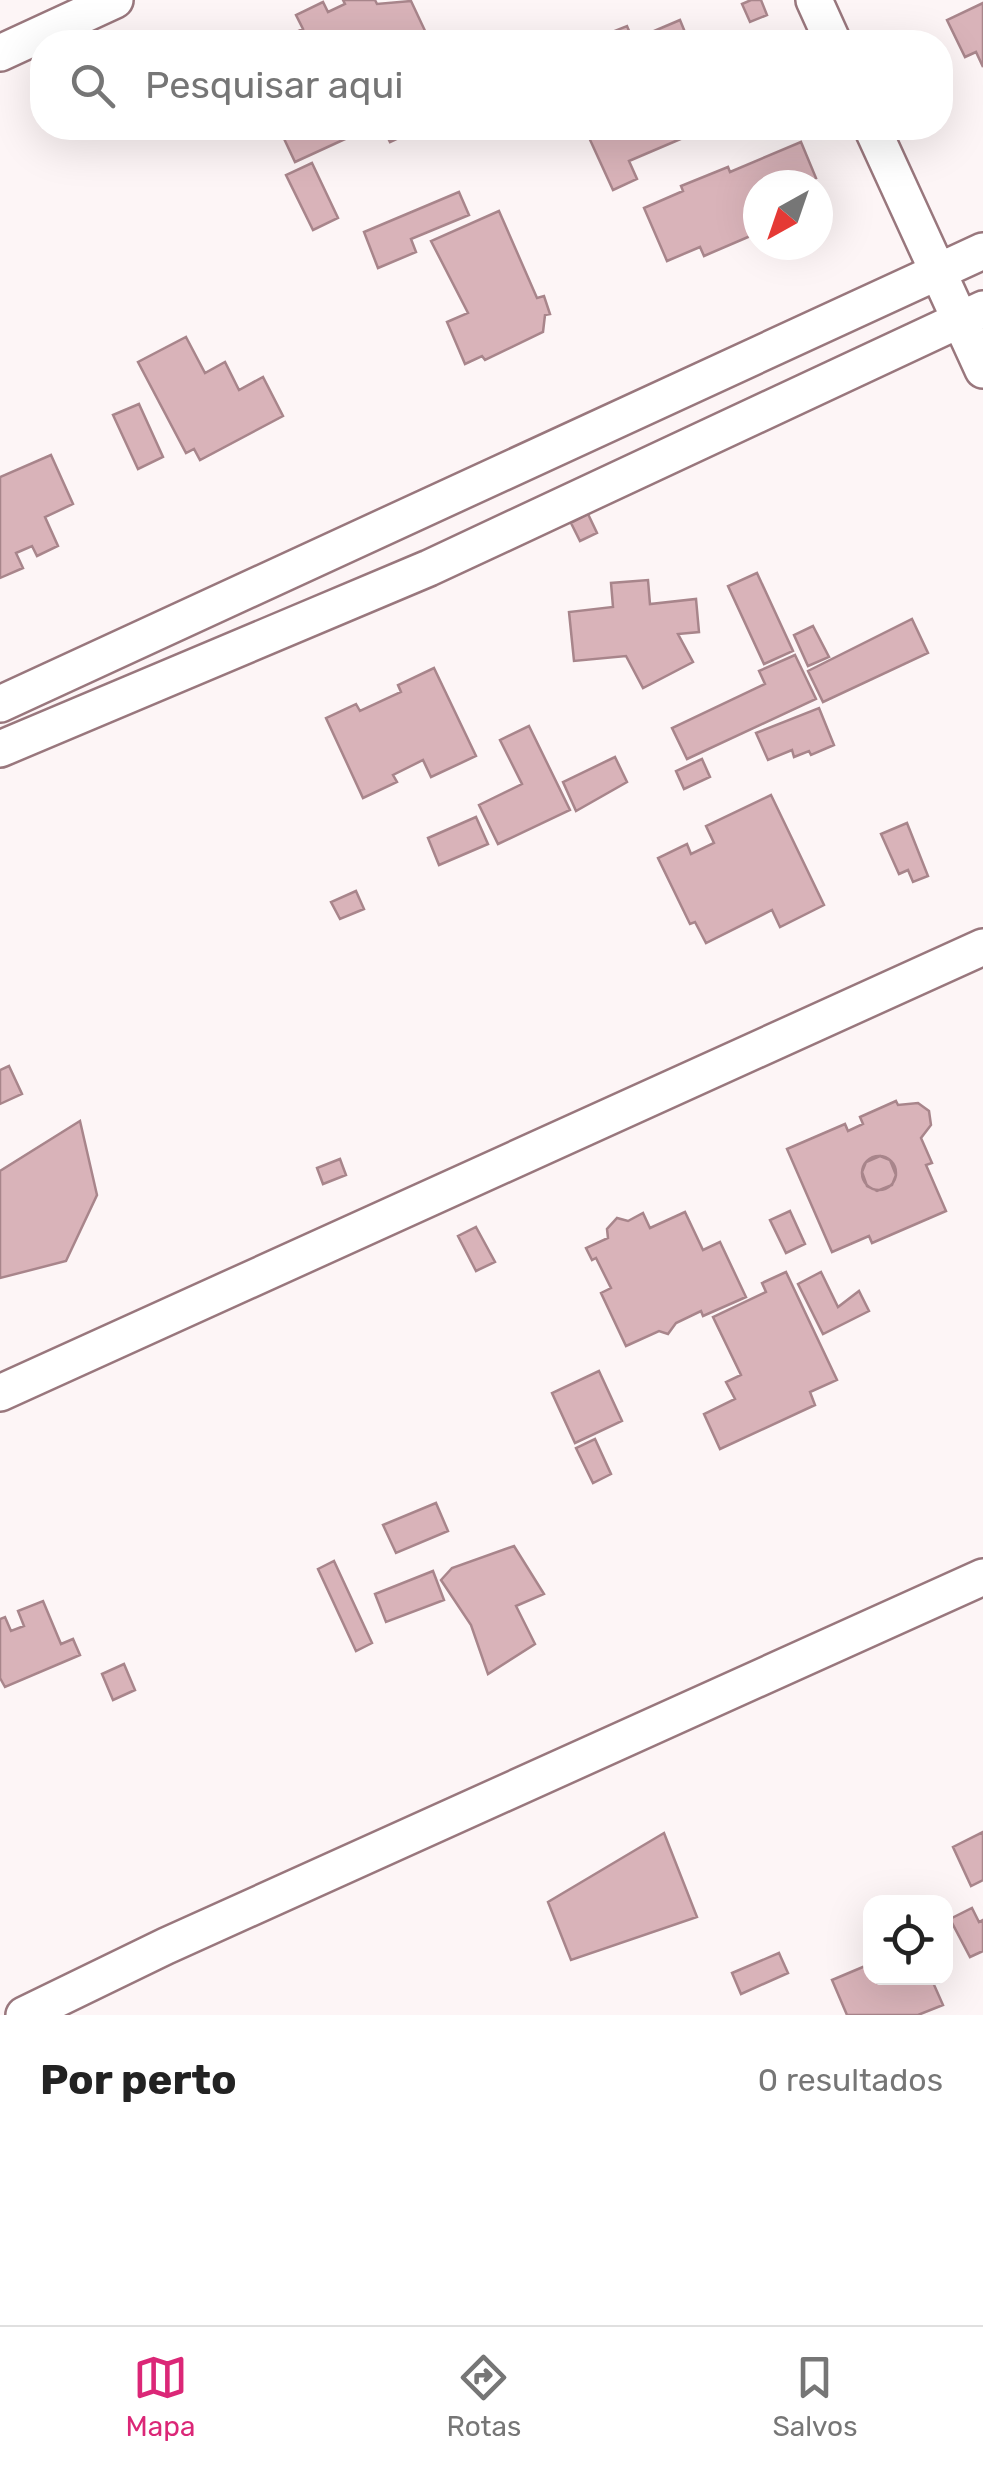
<!DOCTYPE html>
<html lang="pt">
<style>
:root{--surface:#fff;--page:#f6f6f6;--text:#222;--muted:#767676;--line:#e0e0e0;--accent:#db2777}
body{margin:0;font-family:Rubik,sans-serif;background:var(--page);color:var(--text)}
.controls{position:absolute;right:30px;bottom:30px;display:grid;overflow:hidden;border-radius:20px;box-shadow:0 10px 40px #0002}
.controls button{width:90px;height:90px;display:grid;place-items:center;padding:0;border:0;border-bottom:2px solid var(--line);background:var(--surface);color:var(--text);font:50px sans-serif}
.compass{position:absolute;left:743px;top:170px;width:90px;height:90px;border-radius:50%;background:var(--surface);box-shadow:0 10px 40px #0002;rotate:220deg}
.list{margin:0;padding:0;list-style:none}
h2{display:flex;justify-content:space-between;align-items:center;height:130px;margin:0;padding:0 40px;font-size:42px}
h2 small{font-size:32px;font-weight:400;color:var(--muted)}
.icon{flex:none;width:55px;height:55px;fill:none;stroke:currentColor;stroke-width:2;stroke-linecap:round;stroke-linejoin:round}
.map{position:relative;flex:none;width:983px;height:2015px;overflow:hidden}
.search{position:absolute;background:var(--surface);box-shadow:0 10px 40px #0002;left:30px;right:30px;top:30px;height:110px;display:flex;align-items:center;gap:25px;box-sizing:border-box;padding:0 35px;border-radius:40px;color:var(--muted);font-size:38px}
.sheet{height:310px;background:var(--surface)}
nav{display:flex;justify-content:space-around;align-items:center;box-sizing:border-box;height:140px;border-top:2px solid var(--line);background:var(--surface);font-size:28px;color:var(--muted)}
nav a{display:grid;justify-items:center;gap:5px}
nav .on{color:var(--accent)}
.map>svg:first-child{display:block}
.building{fill:#d9b3b9;stroke:#a8858b;stroke-width:2.5;fill-rule:evenodd}
.lines{fill:none;stroke-linecap:round;stroke-linejoin:round}
.minor-casing{stroke:#99777d;stroke-width:40}
.minor{stroke:#fff;stroke-width:35}
</style>
<div class="map">
<svg width="983" height="2015" viewBox="0 0 983 2015">
<rect width="100%" height="100%" fill="#fdf5f6"/>
<path class="building" d="M343,0H375L377,4L411,1L427,35L417,42H288L285,37L303,29L296,15L323,2L328,12L345,4Z
M751,0H761L767,15L750,22L742,4Z
M983,3V67L976,52L965,57L947,20Z
M680,20L689,42H587L627,26L633,40Z
M279,128H369L295,162Z
M383,128H420L390,142Z
M594,128H703L704,129L629,161L637,179L613,190L586,131Z
M801,142L816,178L799,185H758V217L749,221L755,234L704,256L700,247L667,261L644,208L683,191L681,186L728,167L730,172Z
M312,163L338,218L313,230L286,175Z
M459,192L469,215L411,239L416,252L378,268L364,232Z
M499,211L537,298L544,296L550,314L545,315L543,332L485,360L482,356L465,364L447,322L468,313L431,241Z
M186,337L205,373L225,362L239,390L263,377L283,416L200,460L194,449L186,453L138,362Z
M139,404L163,457L138,469L113,415Z
M51,455L73,504L45,517L58,546L37,556L32,546L16,553L23,568L0,578V477Z
M588,514L597,533L580,541L571,523Z
M757,573L793,651L764,664L728,586Z
M648,580L650,604L696,599L699,632L678,634L693,662L643,688L626,656L574,661L569,612L613,607L611,583Z
M912,619L928,653L823,702L808,671Z
M813,626L829,657L808,666L794,635Z
M795,655L816,699L687,759L672,728L765,684L759,671Z
M434,668L476,756L431,777L423,760L393,775L397,782L363,798L326,718L356,704L360,711L401,692L398,685Z
M819,708L834,745L811,755L809,751L794,757L792,750L768,760L756,733Z
M529,726L570,810L498,844L479,805L522,784L500,740Z
M615,757L627,782L576,811L563,782Z
M702,759L710,777L684,789L676,771Z
M771,795L824,905L780,927L772,910L706,943L695,922L690,924L658,858L687,844L691,854L714,843L706,826Z
M476,817L488,844L439,865L428,838Z
M907,823L928,876L913,882L908,870L899,874L881,834Z
M356,891L364,909L340,919L331,902Z
M9,1066L22,1094L0,1104V1070Z
M896,1101L898,1105L918,1103L929,1111L931,1125L921,1138L932,1163L926,1165L946,1211L872,1243L869,1236L832,1252L787,1149L845,1124L848,1131L863,1124L860,1117ZM880,1156L890,1160L896,1175L892,1185L877,1191L867,1186L862,1172L866,1162Z
M80,1121L97,1195L66,1261L0,1278V1171Z
M862 1173a17 17 0 1 1 34 0a17 17 0 1 1-34 0Z
M340,1159L346,1175L323,1184L317,1168Z
M790,1211L805,1244L786,1253L770,1220Z
M685,1212L703,1250L720,1242L746,1297L703,1316L701,1311L676,1323L668,1334L659,1331L626,1346L601,1293L611,1288L596,1258L592,1260L586,1248L608,1238L607,1229L617,1218L628,1221L643,1213L650,1228Z
M476,1227L495,1262L476,1271L458,1236Z
M786,1272L837,1380L810,1392L815,1405L720,1449L704,1414L735,1399L726,1382L741,1375L713,1317L766,1292L762,1283Z
M821,1272L838,1307L859,1291L869,1311L823,1334L798,1284Z
M599,1371L622,1421L575,1443L552,1393Z
M595,1439L611,1474L593,1483L576,1448Z
M436,1503L448,1531L396,1553L383,1525Z
M514,1546L544,1594L516,1606L535,1644L488,1674L471,1625L441,1580L452,1568Z
M334,1561L372,1643L356,1651L318,1569Z
M433,1571L444,1600L386,1622L375,1594Z
M43,1601L61,1644L73,1639L80,1655L5,1687L0,1678V1619L5,1617L11,1631L24,1626L18,1611Z
M124,1664L135,1690L113,1700L102,1674Z
M983,1832V1880L971,1886L953,1847Z
M664,1833L697,1917L571,1960L548,1902Z
M972,1908L979,1922L983,1920V1951L970,1957L950,1919Z
M779,1953L788,1973L741,1994L732,1973Z
M870,1964V1978H931L943,2005L918,2015H847L832,1980Z"/>
<g class="lines">
<g class="minor-casing">
<path id="minor" d="M814,0L833,42
M0,53L115,0
M872,128L983,370
M0,704L983,251
M0,749L429,568L983,309
M0,1393L983,947
M24,2015L166,1946L983,1577"/>
</g>
<use href="#minor" class="minor"/>
</g>
</svg>
<div class="controls">
<button><svg class="icon" aria-label="locate" viewBox="0 0 24 24"><circle cx="12" cy="12" r="6"/><path d="M12 2v4M12 18v4M2 12h4M18 12h4"/></svg></button>
</div>
<svg class="compass" viewBox="-18 -18 36 36"><path d="M0-13l5 13h-10z" fill="#e53935"/><path d="M0 13l5-13h-10z" fill="#767676"/></svg>
<div class="search"><svg class="icon" aria-label="search" viewBox="0 0 24 24"><circle cx="10" cy="10" r="6"/><path d="M15 15l6 6"/></svg>Pesquisar aqui</div>
</div>
<section class="sheet">
<h2>Por perto<small>0 resultados</small></h2>
<ul class="list">
</ul>
</section>
<nav>
<a class="on"><svg class="icon" aria-label="map" viewBox="0 0 24 24"><path d="M3 6l6-2 6 2 6-2v14l-6 2-6-2-6 2zM9 4v14M15 6v14"/></svg>Mapa</a>
<a><svg class="icon" aria-label="directions" viewBox="0 0 24 24"><path d="M12 3l9 9-9 9-9-9zM9 14v-3h6M13 9l2 2-2 2"/></svg>Rotas</a>
<a><svg class="icon" aria-label="saved" viewBox="0 0 24 24"><path d="M7 4h10v16l-5-4-5 4z"/></svg>Salvos</a>
</nav>
